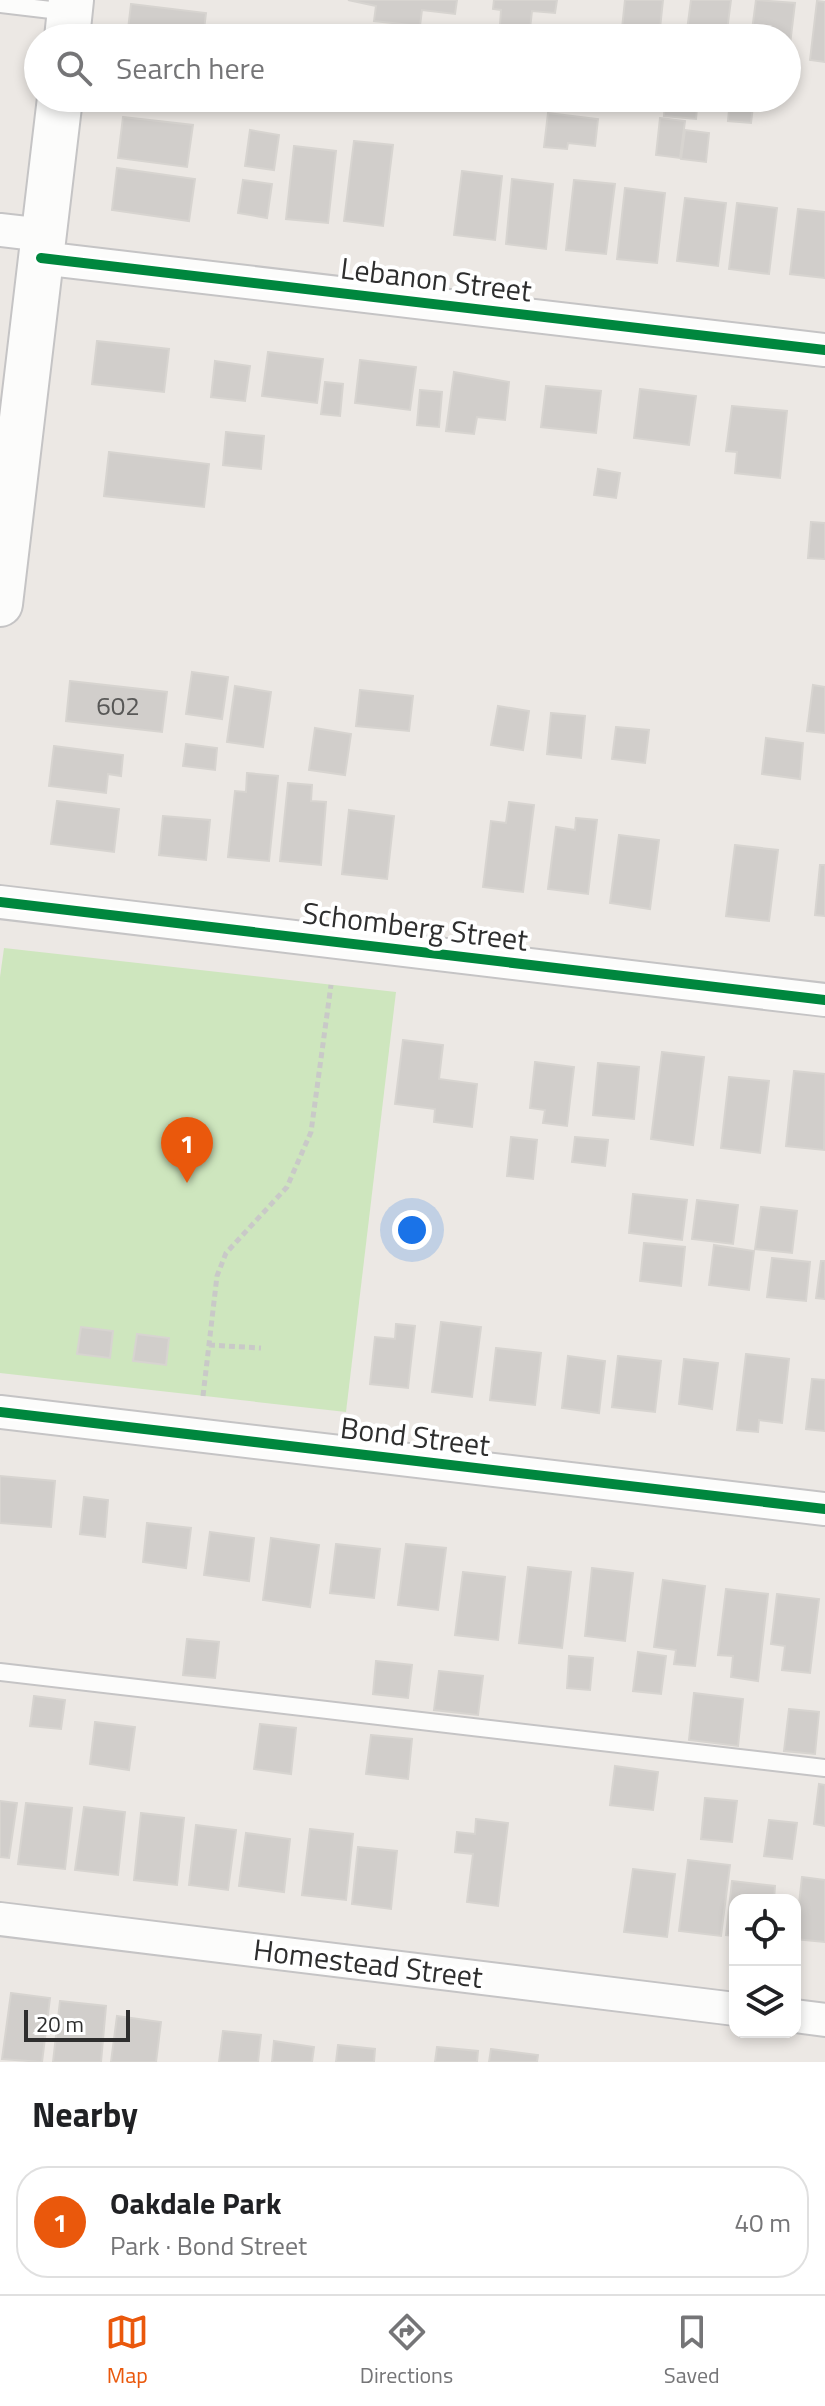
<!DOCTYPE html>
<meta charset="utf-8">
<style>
:root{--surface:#fff;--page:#f2f2f2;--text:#202124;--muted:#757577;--line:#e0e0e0;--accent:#ea580c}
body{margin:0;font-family:"Titillium Web",sans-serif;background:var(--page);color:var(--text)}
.controls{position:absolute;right:24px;bottom:24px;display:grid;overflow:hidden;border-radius:16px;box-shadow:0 4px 12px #0003}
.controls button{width:72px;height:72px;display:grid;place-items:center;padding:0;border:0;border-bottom:2px solid var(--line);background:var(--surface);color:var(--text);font:40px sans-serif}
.scale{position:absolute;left:24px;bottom:20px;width:106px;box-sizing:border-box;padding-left:8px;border:4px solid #2e2e2e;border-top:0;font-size:22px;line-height:28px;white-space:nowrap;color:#2e2e2e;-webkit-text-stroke:6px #fff;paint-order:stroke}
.you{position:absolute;left:412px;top:1230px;width:28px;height:28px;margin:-20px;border:6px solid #fff;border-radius:50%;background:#1a73e8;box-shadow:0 0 0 12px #1a73e833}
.badge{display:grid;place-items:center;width:52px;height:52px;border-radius:50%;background:var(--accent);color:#fff;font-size:26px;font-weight:700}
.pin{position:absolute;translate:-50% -66px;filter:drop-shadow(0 2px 4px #0008)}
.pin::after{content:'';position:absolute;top:42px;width:28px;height:24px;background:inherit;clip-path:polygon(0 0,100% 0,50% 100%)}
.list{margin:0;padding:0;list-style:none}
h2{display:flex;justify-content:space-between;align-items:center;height:104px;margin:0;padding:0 32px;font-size:34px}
h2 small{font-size:26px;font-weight:400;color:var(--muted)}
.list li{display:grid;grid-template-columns:52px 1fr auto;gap:24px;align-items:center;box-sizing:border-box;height:112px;margin:0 16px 16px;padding:0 16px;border:2px solid var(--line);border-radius:32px}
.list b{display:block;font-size:30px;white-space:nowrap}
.list p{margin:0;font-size:26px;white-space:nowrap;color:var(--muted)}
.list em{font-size:26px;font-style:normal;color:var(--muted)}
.icon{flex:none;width:44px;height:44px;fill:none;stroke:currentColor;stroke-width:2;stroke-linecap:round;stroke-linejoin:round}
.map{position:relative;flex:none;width:825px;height:2062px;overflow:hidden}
.search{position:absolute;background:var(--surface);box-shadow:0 4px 12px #0003;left:24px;right:24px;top:24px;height:88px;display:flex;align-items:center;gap:20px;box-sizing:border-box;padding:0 28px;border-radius:44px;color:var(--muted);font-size:30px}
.sheet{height:232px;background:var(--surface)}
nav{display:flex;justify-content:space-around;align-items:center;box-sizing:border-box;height:112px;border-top:2px solid var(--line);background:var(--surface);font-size:22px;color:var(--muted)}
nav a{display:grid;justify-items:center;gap:4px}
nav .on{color:var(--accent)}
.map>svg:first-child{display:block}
.green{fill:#cee6be}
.building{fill:#d1cecb;stroke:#d7d4d0;stroke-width:2}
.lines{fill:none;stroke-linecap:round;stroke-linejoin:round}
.lane-casing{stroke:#c5c4c5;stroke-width:20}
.street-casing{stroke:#c5c4c5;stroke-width:36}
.secondary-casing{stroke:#c5c4c5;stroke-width:48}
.path{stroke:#c9c9c8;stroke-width:5;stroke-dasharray:6 4;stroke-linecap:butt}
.lane{stroke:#fcfcfb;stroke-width:16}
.street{stroke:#fcfcfb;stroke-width:32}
.secondary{stroke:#fcfcfb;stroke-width:44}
.cycleway-casing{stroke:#fff;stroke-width:15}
.cycleway{stroke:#00873e;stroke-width:10}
.labels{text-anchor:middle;stroke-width:8;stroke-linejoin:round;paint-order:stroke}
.number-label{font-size:26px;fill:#585857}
.street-label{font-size:30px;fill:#2e2e2e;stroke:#fff}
</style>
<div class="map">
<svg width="825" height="2062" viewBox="0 0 825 2062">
<rect width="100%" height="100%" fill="#ece8e4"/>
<path class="green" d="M4,948L396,992L346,1412L0,1373V977Z"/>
<path class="building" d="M348,0H457L455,14L422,10L420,26L374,21L376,6Z
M494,0H557L555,13L532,11L530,29L500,25L501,10L493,9Z
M625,0H663L659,38H621Z
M691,0H731L726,38H686Z
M756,0L795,3L789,53L787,38H751Z
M817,1L825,2V62L810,60Z
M131,4L206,13L203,38H127Z
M665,98H698L696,119L664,116Z
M730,98H754L751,123L728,121Z
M548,113L598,119L595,146L568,143L567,149L544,147Z
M123,117L193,125L187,167L118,158Z
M660,118L685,121L680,158L656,155Z
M250,130L279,135L274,170L245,166Z
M685,130L709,133L706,162L681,159Z
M354,141L393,145L383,226L344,221Z
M294,146L336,151L328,223L286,219Z
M117,168L195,179L189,221L112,210Z
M462,171L502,176L495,240L454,235Z
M512,179L553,184L546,249L506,244Z
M243,180L272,184L267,218L238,213Z
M574,180L615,184L606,254L566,250Z
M625,188L665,193L657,263L617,259Z
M685,198L726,203L718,266L677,261Z
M737,203L777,208L769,274L729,269Z
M798,209L825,212V278L790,274Z
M97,341L169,349L164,392L92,384Z
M268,352L323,359L317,403L262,396Z
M360,360L416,367L410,410L355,403Z
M215,361L250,366L245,401L211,397Z
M454,372L509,382L505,420L477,417L474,434L446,431Z
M325,382L343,384L340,416L321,414Z
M546,386L601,391L596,433L541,427Z
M640,389L696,396L689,445L634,438Z
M420,390L442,392L439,427L417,425Z
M732,406L787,411L780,478L735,473L737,452L726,451Z
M226,432L264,436L261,469L223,465Z
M109,452L209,464L204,507L104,496Z
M598,469L620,473L616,498L594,495Z
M811,522L825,523V559L808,558Z
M192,672L228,677L222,719L186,714Z
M70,681L167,692L162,732L66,721Z
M813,685L825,687V733L807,731Z
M235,686L271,692L263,747L227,742Z
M360,690L413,696L409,731L356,726Z
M498,706L529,711L523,750L491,745Z
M551,713L585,716L581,758L547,754Z
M616,727L649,730L645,763L612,759Z
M315,728L351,734L345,775L309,770Z
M766,738L803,743L800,779L762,774Z
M186,744L217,748L215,770L183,766Z
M54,746L123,755L121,776L108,774L106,793L49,786Z
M247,773L278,776L269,861L228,857L235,791L246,792Z
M288,783L312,785L311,801L326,802L321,865L280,861Z
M57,801L119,809L114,852L51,844Z
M509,802L534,805L523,892L483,887L491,821L506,823Z
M349,810L394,816L387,879L342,874Z
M163,816L210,820L206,860L159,855Z
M576,818L597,820L588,894L548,889L556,827L575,830Z
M619,835L659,840L650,909L610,903Z
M735,845L778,850L769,921L726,916Z
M820,865H825V916L815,915Z
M403,1040L443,1045L439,1079L477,1084L472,1127L434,1122L435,1109L395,1104Z
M662,1052L704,1057L693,1145L651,1139Z
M535,1062L574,1067L567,1126L543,1123L545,1110L530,1108Z
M598,1063L639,1067L634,1119L593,1115Z
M794,1071L825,1074L824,1150L786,1146Z
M729,1077L769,1081L760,1153L721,1148Z
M511,1137L537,1140L533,1179L507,1176Z
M575,1137L608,1140L605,1166L572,1162Z
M633,1194L687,1200L682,1240L629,1233Z
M697,1200L738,1205L733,1244L692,1239Z
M761,1207L797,1211L792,1253L755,1249Z
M644,1243L685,1247L681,1286L640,1281Z
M714,1245L754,1251L749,1290L709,1285Z
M772,1258L810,1262L806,1301L767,1297Z
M821,1261H825V1299L816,1298Z
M441,1322L481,1327L472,1397L432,1392Z
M396,1324L415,1326L408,1388L370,1384L375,1337L395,1339Z
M81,1327L113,1331L110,1358L77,1354Z
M137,1334L169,1338L166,1365L133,1361Z
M496,1348L541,1353L535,1405L490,1400Z
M746,1354L789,1359L782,1423L759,1420L758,1432L737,1430Z
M568,1356L605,1361L599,1413L562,1408Z
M618,1356L661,1361L655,1412L612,1407Z
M684,1359L718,1363L712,1409L679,1404Z
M812,1379L825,1380V1431L806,1429Z
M0,1476L55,1481L51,1527L0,1523Z
M84,1497L108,1500L105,1537L80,1534Z
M147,1523L191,1528L186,1568L143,1562Z
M210,1532L254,1538L249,1581L204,1575Z
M271,1538L319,1545L310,1607L263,1600Z
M336,1544L380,1549L374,1598L330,1593Z
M406,1544L446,1548L438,1610L398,1605Z
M528,1567L571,1572L562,1648L519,1643Z
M592,1568L633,1573L625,1641L585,1636Z
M463,1572L505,1577L498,1640L455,1635Z
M663,1580L705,1586L695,1666L674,1664L676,1650L654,1647Z
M726,1589L768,1594L758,1681L731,1677L733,1656L718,1655Z
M777,1594L819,1599L810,1673L782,1670L785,1646L771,1644Z
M187,1639L219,1642L215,1678L183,1675Z
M638,1652L666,1656L661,1694L633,1691Z
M569,1656L593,1658L590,1690L567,1688Z
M376,1661L412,1665L408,1698L373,1694Z
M439,1671L483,1676L478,1715L434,1710Z
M694,1693L743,1699L738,1746L689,1740Z
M34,1696L65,1700L61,1729L30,1726Z
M789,1709L819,1712L815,1754L784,1751Z
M95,1722L135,1727L129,1770L90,1764Z
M260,1724L296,1728L291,1774L254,1769Z
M371,1735L412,1739L408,1779L366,1774Z
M615,1766L658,1772L653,1810L610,1805Z
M819,1784L825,1785V1826L814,1824Z
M705,1798L737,1801L732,1842L701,1839Z
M0,1801L17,1803L9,1858L0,1857Z
M26,1803L72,1808L65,1869L18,1864Z
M84,1807L125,1812L118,1875L75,1870Z
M141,1813L184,1818L177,1885L134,1880Z
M476,1819L508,1823L498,1906L467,1902L473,1854L455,1852L457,1832L475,1834Z
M769,1820L797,1823L792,1859L764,1856Z
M196,1825L236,1830L228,1890L189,1885Z
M310,1829L353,1834L346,1900L302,1895Z
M246,1833L290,1839L284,1892L239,1886Z
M358,1847L397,1851L391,1909L352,1904Z
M688,1860L730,1865L721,1936L679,1931Z
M633,1869L675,1874L667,1937L624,1932Z
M802,1877L825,1880V1942L795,1939Z
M732,1881L775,1886L774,1900H735V1936L726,1935Z
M11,1993L50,1998L42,2062L2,2059Z
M60,2001L106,2006L101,2062H53Z
M117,2016L161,2022L156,2062H111Z
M223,2031L261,2035L258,2062H219Z
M274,2041L314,2047L312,2062H272Z
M338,2045L375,2049L374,2062H336Z
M437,2047L478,2051L477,2062H435Z
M491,2049L538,2055L537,2062H489Z"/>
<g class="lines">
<g class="lane-casing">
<path id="lane" d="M0,4L68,12
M0,1672L825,1768"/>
</g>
<g class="street-casing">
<path id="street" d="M0,230L44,235
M41,258L825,350
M0,902L825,1000
M0,1412L825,1509
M0,1919L735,2009
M795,2016L825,2020"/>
</g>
<g class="secondary-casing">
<path id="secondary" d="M67,38L71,0
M0,604L60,98"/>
</g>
<path class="path" d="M209,1345L261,1348
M203,1396L217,1276L226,1253L287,1187L311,1132L331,985"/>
<use href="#lane" class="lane"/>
<use href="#street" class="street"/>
<use href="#secondary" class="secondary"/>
<g class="cycleway-casing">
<path id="cycleway" d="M41,258L825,350
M0,902L825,1000
M0,1412L825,1509"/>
</g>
<use href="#cycleway" class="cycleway"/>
</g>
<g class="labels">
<g class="number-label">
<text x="118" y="715">602</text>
</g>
<g class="street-label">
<text transform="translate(436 280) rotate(7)" y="10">Lebanon Street</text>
<text transform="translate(415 927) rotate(7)" y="10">Schomberg Street</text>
<text transform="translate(415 1437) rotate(7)" y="10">Bond Street</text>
<text transform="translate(368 1964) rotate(7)" y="10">Homestead Street</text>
</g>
</g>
</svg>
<div class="controls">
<button><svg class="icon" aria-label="locate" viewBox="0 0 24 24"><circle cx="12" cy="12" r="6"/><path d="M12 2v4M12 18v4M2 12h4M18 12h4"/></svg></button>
<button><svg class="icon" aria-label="layers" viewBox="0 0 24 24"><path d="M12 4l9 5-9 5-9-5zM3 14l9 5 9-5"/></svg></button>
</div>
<div class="scale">20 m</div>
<div class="you"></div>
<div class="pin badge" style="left:187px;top:1183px">1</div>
<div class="search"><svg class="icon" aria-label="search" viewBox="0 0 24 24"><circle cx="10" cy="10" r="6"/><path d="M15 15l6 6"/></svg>Search here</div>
</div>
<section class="sheet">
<h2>Nearby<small></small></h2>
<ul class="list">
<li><span class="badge">1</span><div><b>Oakdale Park</b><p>Park · Bond Street</p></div><em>40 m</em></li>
</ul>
</section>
<nav>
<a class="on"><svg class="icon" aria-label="map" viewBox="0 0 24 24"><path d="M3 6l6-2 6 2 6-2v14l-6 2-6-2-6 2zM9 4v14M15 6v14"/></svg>Map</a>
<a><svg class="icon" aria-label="directions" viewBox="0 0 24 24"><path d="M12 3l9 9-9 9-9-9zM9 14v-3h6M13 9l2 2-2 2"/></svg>Directions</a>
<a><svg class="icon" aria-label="saved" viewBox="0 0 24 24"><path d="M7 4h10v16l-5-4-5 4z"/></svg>Saved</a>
</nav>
